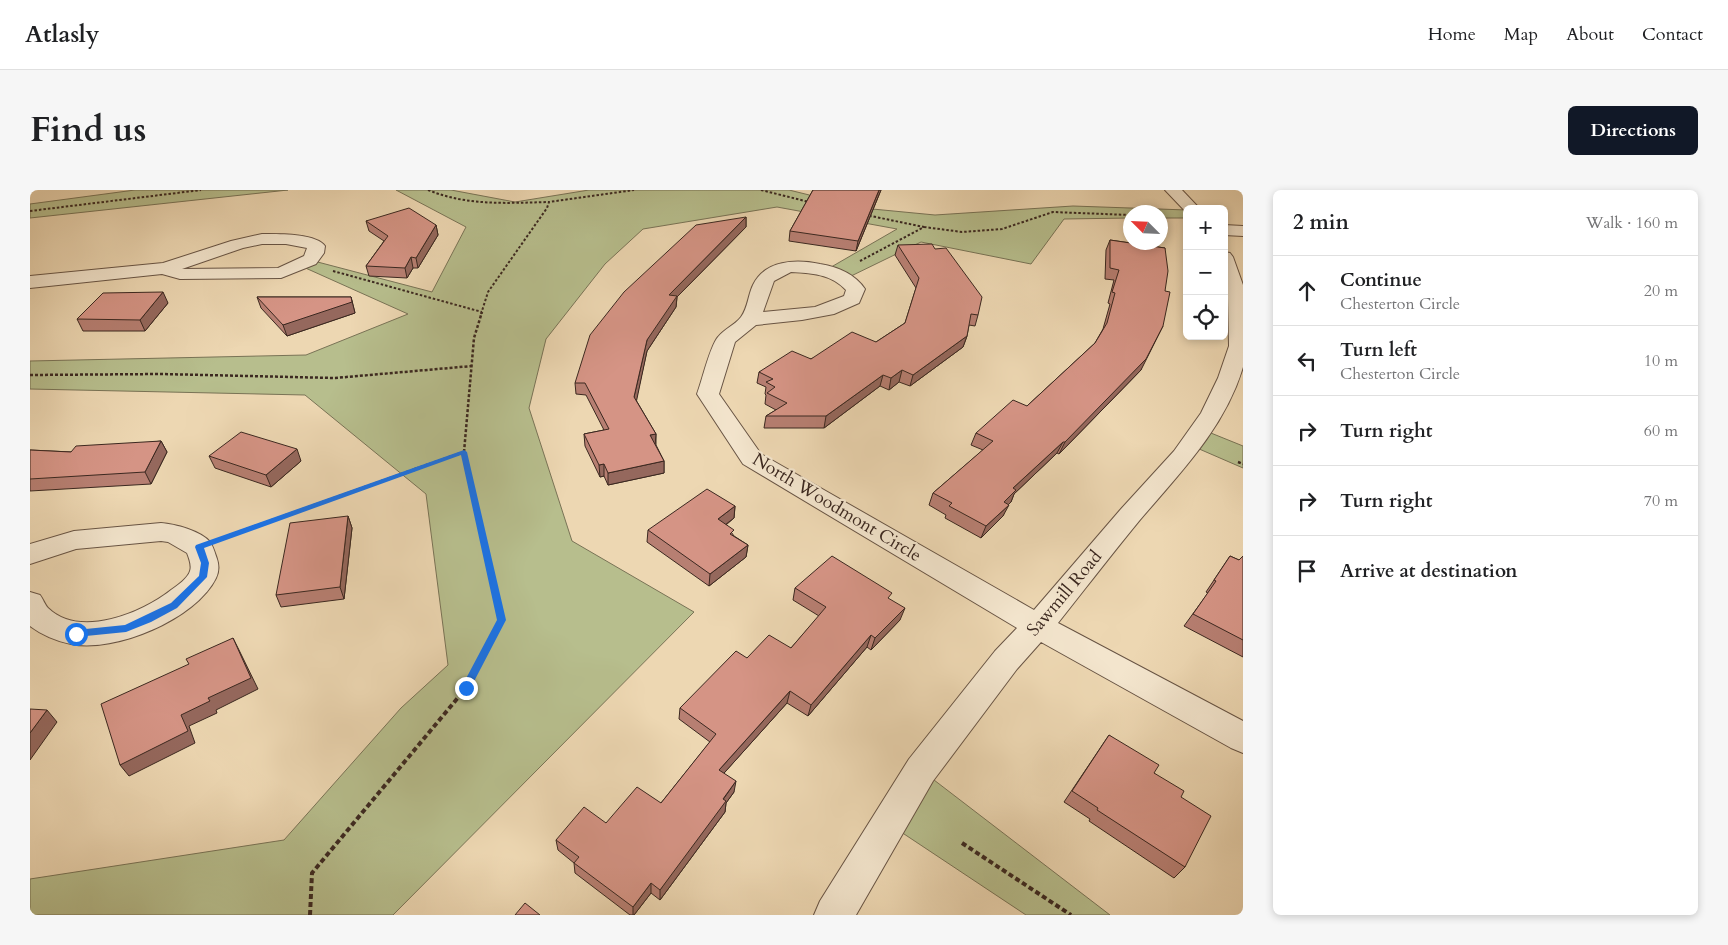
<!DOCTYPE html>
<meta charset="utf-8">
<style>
:root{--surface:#fff;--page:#f6f6f6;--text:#202124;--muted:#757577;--line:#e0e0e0;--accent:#111827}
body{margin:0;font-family:Cardo,serif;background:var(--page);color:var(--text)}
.controls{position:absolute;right:15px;top:15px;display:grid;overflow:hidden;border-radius:8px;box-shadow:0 2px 8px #0003}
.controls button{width:45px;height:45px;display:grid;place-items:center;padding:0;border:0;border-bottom:1px solid var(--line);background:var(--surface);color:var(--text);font:25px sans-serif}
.compass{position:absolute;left:1093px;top:15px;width:45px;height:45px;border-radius:50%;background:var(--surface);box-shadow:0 2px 8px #0003;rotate:294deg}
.stop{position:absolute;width:15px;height:15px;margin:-11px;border:4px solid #1a73e8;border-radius:50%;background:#fff}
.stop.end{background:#1a73e8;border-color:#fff;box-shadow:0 1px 5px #0008}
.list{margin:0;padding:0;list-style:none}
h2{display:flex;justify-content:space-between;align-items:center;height:65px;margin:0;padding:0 20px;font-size:21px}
h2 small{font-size:16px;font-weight:400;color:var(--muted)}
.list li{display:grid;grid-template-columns:32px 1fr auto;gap:15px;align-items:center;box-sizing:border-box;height:70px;padding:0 20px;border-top:1px solid var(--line)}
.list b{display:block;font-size:19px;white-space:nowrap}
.list p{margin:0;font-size:16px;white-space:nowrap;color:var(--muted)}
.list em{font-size:16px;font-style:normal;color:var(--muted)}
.icon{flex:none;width:28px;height:28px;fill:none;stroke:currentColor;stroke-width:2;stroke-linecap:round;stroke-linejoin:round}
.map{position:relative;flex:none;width:1213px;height:725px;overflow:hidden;border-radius:8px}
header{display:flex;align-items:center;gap:30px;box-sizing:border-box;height:70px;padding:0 25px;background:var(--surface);border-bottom:1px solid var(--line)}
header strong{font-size:24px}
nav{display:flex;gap:28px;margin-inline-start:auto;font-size:18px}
.intro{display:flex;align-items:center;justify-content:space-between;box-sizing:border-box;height:120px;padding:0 30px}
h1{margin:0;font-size:35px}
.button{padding:12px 22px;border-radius:8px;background:var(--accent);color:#fff;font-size:18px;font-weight:700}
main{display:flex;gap:30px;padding:0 30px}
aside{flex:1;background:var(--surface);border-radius:8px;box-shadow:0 2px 8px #0003}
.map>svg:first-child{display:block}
.green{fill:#b7be8d;stroke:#797356}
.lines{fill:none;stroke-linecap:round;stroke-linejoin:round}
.street-casing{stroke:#685444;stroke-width:2}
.path-far3{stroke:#3b2820;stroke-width:2;stroke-dasharray:2.5 2;stroke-linecap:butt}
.path-far2{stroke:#3b2820;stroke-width:2.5;stroke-dasharray:3 2;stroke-linecap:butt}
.path-far1{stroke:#3b2820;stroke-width:3;stroke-dasharray:4 2.5;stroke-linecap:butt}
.path{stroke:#3b2820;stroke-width:4;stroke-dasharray:5 3;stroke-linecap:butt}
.street{fill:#f3e5cd;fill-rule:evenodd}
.wall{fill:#b77f72;stroke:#3b2820}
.shaded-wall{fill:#95685d;stroke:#3b2820}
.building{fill:#d59485;stroke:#3b2820}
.route{fill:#1a73e8}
.labels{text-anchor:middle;stroke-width:4.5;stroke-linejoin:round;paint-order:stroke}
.street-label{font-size:18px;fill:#3b2820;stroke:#f3e5cd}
</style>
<header>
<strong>Atlasly</strong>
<nav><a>Home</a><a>Map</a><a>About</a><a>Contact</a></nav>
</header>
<div class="intro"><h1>Find us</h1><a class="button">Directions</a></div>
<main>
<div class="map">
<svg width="1213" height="725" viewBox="0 0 1213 725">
<rect width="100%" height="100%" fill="#edd7b2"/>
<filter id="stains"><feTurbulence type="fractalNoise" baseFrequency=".004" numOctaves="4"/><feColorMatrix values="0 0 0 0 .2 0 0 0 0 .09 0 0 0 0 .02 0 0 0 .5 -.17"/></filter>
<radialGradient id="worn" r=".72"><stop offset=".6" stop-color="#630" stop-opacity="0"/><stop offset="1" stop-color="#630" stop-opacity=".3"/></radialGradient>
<path class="green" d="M105,0H258L0,28V14Z
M366,0H421L485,12L559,0H759L832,18L905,25L1043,16L1157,20V28H1131L1130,22H1100V28L1034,29L1001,74L891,52L817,88L796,80L867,39L747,17L613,39L575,74L516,149L499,218L542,351L664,422L363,725H0V689L254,650L371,518L418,475L396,304L275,205L0,199V171L276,165L378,124L271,76L280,70L402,102L436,37Z
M1171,239L1213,256V278L1160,255Z
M891,580L1080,725H996L859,634Z"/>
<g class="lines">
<g class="street-casing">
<path id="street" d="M1135,0H1152L1170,19H1157L1156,22Z
M1194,35L1213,36V46L1194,45Z
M232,44C247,44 286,43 295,56L294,63L286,74L251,88L150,89L132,84L0,98V86L133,73L201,51ZM232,54H256L277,58L274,66L248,78L152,79L213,58Z
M1194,62L1200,63L1203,67L1213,95V177C1195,238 1149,284 1109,331C1081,365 1055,399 1028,433L1213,531V563L1201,558L1011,452L987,479L903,591L826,725H784L790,711L879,569L965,461L987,438L713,274L667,204C672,191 680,156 688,147C694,139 705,135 711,127C718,118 718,105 723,95C735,70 766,69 790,74C808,77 825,84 835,99L829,113L804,124L772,130L726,135L705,152L689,204L731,264L1004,420L1091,319L1144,261L1171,223L1188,188L1199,156L1198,108L1194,95ZM761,82C781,83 801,84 816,100L814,106L785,117L733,122L744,91Z
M131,333C145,334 171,341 180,352C183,356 185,363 187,369C189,375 189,382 186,388C166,429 85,463 41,454C26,451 12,445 0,436V402L10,405C13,409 15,415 18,418C50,449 112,423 141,400C147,396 158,388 160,381C162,376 159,368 157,363L138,352L131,351L46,359L0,374V354L44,341Z"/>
</g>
<path class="path-far3" d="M398,0C437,16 477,13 519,12
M731,0L779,12
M0,21L171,0
M894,37L932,42L972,39L1023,22L1100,25
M830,71L894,37L836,25
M303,81L452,122
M451,124L458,102L517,18L519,12L604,0"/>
<path class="path-far2" d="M0,185L131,184L305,188L442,176
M434,262L444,148L452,122
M1208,272L1213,274
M385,279L434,262L438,279"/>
<path class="path-far1" d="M438,278L472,430L447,476
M198,346L389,278"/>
<path class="path" d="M932,653L1041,725
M280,725L282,683L436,498L448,475"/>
<use href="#street" class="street"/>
</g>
<path class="wall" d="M783,0H851L826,61L759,51L760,41Z
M716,27V37L647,107L646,117L617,161L606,210L626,244V255L634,271V283L578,295L574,286L570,287L555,256L554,244L574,240L556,205L546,204L545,193Z
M336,31L406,35L408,45L388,78H383L377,88L339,86L336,76L354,51L339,41Z
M1080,50L1135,58L1111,180L1029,264L1027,263L984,304L981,312L978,314L973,326L951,348L915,328L916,325L899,315L903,303L953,260L941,255L946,243L997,216L1065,153L1073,139L1080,114L1078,113L1084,90L1075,89L1076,60Z
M868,55L948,125L945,136L939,135L937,146L933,157L880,196L869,192L859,200L850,196L794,238H734L736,226L746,220L735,214L736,205L735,204L736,197L727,193L729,182L846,152L875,133L886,98L865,65Z
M227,107H321L325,123L257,146L231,118Z
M138,113L115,141H53L47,129Z
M131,251L137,262L121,294L0,301V260L41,262Z
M179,266L271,271L241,297L185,278Z
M705,316L704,328L696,335L704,346L718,355L716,367L679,396L617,352L618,340Z
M318,326L322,338L314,409L251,417L246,405Z
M1200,366L1209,370L1213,366V467L1154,436L1178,403L1176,402Z
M765,398L860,410L870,430L841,460L837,457L778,526L757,513L694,583L704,602L696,613L695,622L630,710L621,703L604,725H600L545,683L544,673L528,660L526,650L576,633L631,613L680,552L649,529L650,518L717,468L761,458L789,426L763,410Z
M1079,545L1124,583L1151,607L1155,677L1144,688L1059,631L1060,629L1034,612Z"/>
<path class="shaded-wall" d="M849,0H851L826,61L828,51Z
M716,27V37L647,107L646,117L617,161L605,218L604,207L617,150L639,105Z
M406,35L408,45L388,78L386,68Z
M381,67L383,78L377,88L375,78Z
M133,102L138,113L115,141L110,130Z
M321,107L325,123L257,146L253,135Z
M1133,136L1111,180L1029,264L1035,252Z
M937,146L933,157L880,196L883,185Z
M872,180L869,192L859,200L861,188Z
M853,185L850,196L794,238L796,226Z
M626,244L625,256L620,245Z
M131,251L137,262L121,294L115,282Z
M1033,252L1027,263L984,304L981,312L969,324L974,312L983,298Z
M267,259L271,271L241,297L236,285Z
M634,271V283L578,295V283Z
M574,274V286L570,287L569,275Z
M979,315L973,326L951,348L956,336Z
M705,316L704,328L687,341L688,329Z
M318,326L322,338L314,409L310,397Z
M718,355L716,367L679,396L680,384Z
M875,418L870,430L841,460L845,448Z
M841,445L837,457L778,526L781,515Z
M203,448L209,460L228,499L186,520L187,523L159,536L165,553L99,586L90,575L151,525Z
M760,501L757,513L687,591L689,580Z
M17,520L27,532L0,570V543Z
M706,591L704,602L696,613L695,622L630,710V700Z
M621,693V703L604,725H603V717Z"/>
<path class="building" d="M783,0H849L828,51L760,41Z
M379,18L406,35L386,68L381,67L375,78L336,76L358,46L336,31Z
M716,27L639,105L647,106L617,150L604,207L626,244L620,245L634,271L578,283L574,274L569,275L554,244L579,239L555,193H545L560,145L594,102L666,35Z
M1080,50L1135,58L1138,81L1135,101L1140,102L1133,136L1116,169L1035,252H1033L983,298L986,300L974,312L979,315L956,336L919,316L922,313L903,303L963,251L946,243L983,210L997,216L1065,153L1077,133L1085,103L1082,102L1089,80L1080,78Z
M902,54L905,59L916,58L952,107L948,125L941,124L937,146L883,185L872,180L861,188L853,185L796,226H736L757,213L737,203L745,197L736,192L743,189L729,182L762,161L781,169L822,142L846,152L875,133L889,88L868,55Z
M133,102L110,130L47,129L73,103Z
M227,107H321L322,112L253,135Z
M211,242L267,259L236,285L179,266Z
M131,251L115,282L0,289V260L41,262L46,256Z
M677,299L705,316L688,329L704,340L700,344L718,355L680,384L618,340Z
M318,326L310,397L246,405L260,333Z
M802,366L862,403L858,408L875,418L845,448L841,445L781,515L760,501L689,580L706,591L693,609L696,611L630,700L621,693L603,717L544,673L549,667L526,650L554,617L576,633L607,597L631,613L686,544L650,518L706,461L717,468L739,445L761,458L796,417L765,398Z
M1200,366L1209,370L1213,366V450L1163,424L1186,391L1184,390Z
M203,448L221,488L178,508L180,511L151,525L158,541L90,575L71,514L159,474L156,469Z
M0,519L17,520L0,543Z
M1079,545L1129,575L1124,583L1154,601L1151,607L1181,626L1155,677L1067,620L1068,618L1042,601Z
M495,713L510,725H485Z"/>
<path class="route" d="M434,260L437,262L476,430L439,501L436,502L431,498L467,430L431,265L174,358L179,373L177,387L147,418L121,432L96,442L46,447L42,444L46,440L95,435L141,413L169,386L171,373L165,357L166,355Z"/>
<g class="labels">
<g class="street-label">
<text transform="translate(807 317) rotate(31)" y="6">North Woodmont Circle</text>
<text transform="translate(1034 403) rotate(-50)" y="6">Sawmill Road</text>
</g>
</g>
<rect width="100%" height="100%" filter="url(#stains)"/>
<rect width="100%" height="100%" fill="url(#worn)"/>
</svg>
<div class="controls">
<button>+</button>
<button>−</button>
<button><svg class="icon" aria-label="locate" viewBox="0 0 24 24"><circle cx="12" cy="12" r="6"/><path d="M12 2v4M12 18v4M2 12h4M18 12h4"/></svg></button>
</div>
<svg class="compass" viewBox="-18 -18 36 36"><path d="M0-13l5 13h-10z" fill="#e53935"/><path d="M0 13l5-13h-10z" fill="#757577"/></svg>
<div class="stop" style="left:46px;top:444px"></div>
<div class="stop end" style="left:436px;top:498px"></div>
</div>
<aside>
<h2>2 min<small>Walk · 160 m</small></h2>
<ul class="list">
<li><svg class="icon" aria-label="ahead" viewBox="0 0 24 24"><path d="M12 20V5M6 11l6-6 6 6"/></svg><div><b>Continue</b><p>Chesterton Circle</p></div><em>20 m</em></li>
<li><svg class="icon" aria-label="left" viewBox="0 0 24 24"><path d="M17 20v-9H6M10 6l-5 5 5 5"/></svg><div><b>Turn left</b><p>Chesterton Circle</p></div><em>10 m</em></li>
<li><svg class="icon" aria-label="right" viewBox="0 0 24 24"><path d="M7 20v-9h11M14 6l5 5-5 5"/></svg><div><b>Turn right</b></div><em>60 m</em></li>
<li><svg class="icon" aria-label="right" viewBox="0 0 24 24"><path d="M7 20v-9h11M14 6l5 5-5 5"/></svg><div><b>Turn right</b></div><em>70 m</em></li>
<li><svg class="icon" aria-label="arrive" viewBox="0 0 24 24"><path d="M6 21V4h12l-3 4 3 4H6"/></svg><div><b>Arrive at destination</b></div></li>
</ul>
</aside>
</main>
